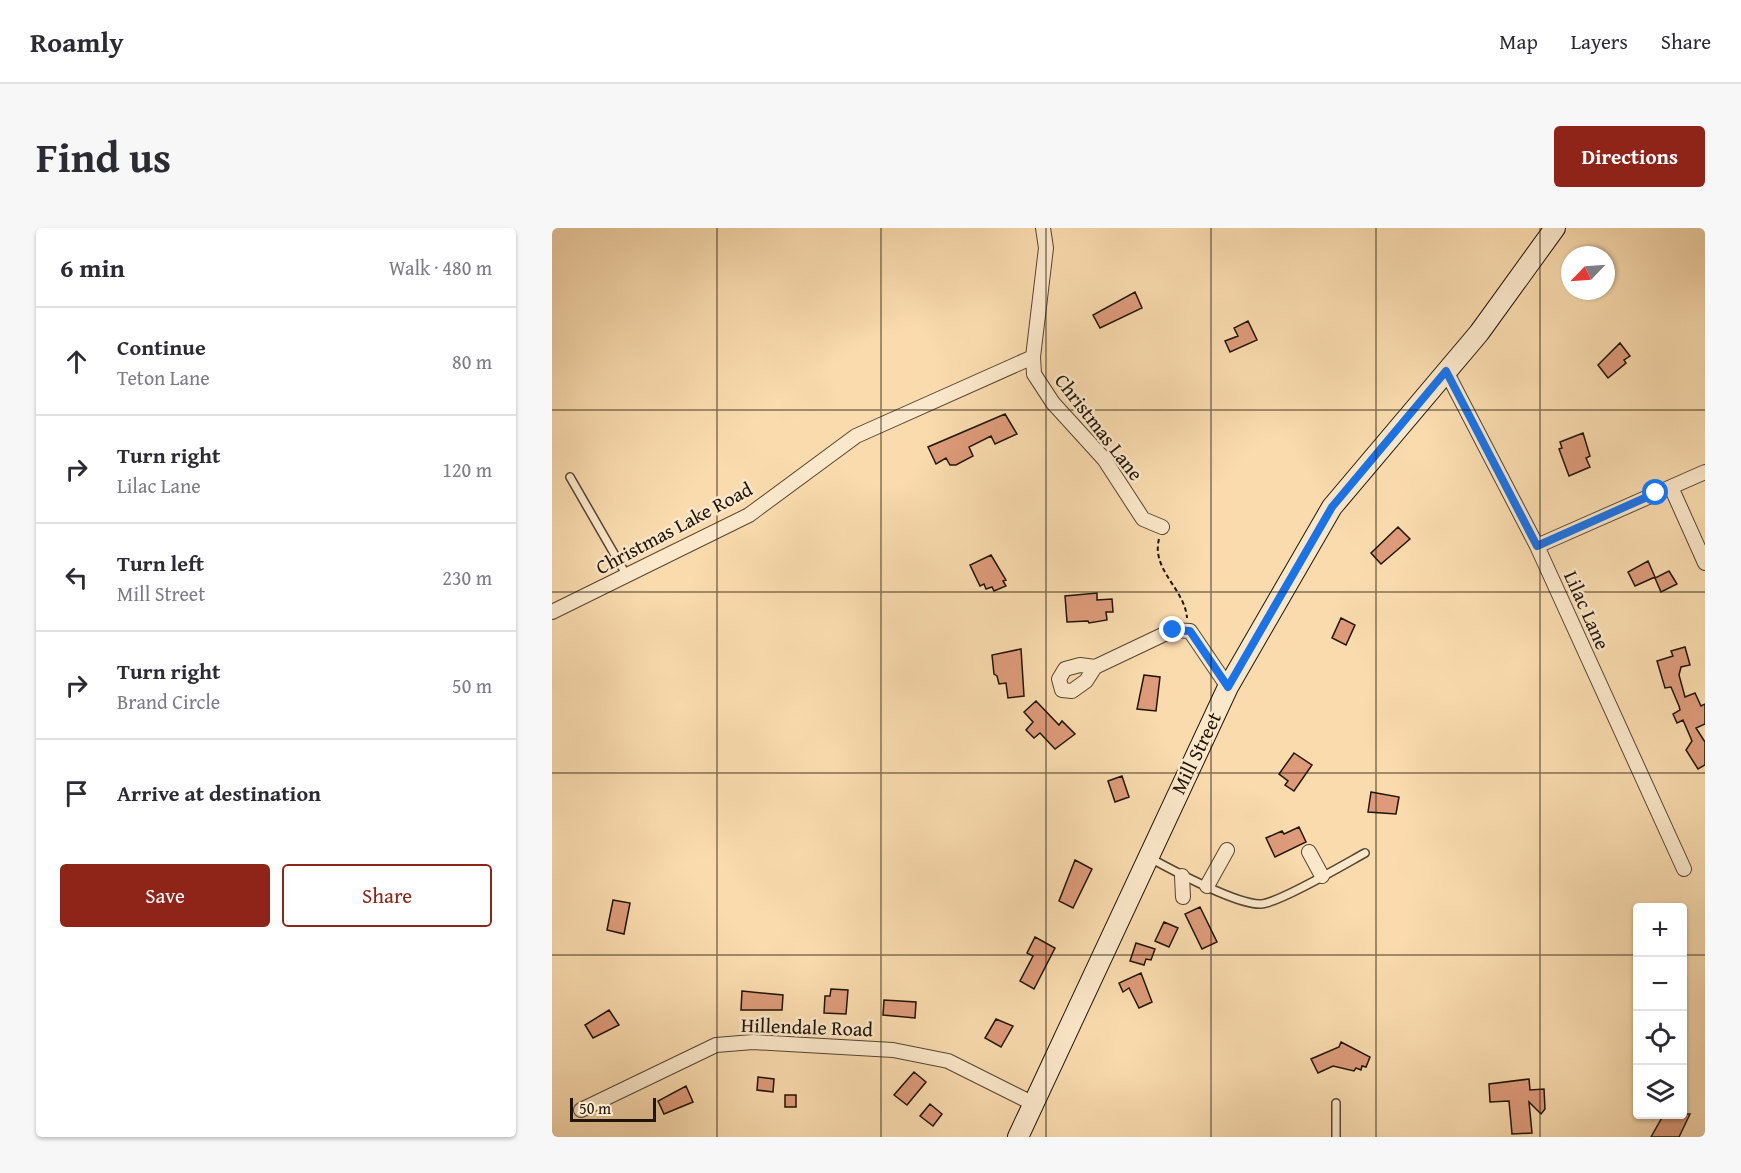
<!DOCTYPE html>
<meta charset="utf-8">
<style>
:root{--surface:#fff;--page:#f7f7f7;--text:#2b2b33;--muted:#7c7c81;--line:#e1e1e2;--accent:#8f2418}
body{margin:0;font-family:"Gentium Book Plus",serif;background:var(--page);color:var(--text)}
.controls{position:absolute;right:18px;bottom:18px;display:grid;overflow:hidden;border-radius:6px;box-shadow:0 2px 4px #0004}
.controls button{width:54px;height:54px;display:grid;place-items:center;padding:0;border:0;border-bottom:2px solid var(--line);background:var(--surface);color:var(--text);font:30px sans-serif}
.compass{position:absolute;left:1009px;top:18px;width:54px;height:54px;border-radius:50%;background:var(--surface);box-shadow:0 2px 4px #0004;rotate:245deg}
.scale{position:absolute;left:18px;bottom:15px;width:86px;box-sizing:border-box;padding-left:6px;border:3px solid #201507;border-top:0;font-size:16px;line-height:21px;white-space:nowrap;color:#201507;-webkit-text-stroke:4px #fbe8ca;paint-order:stroke}
.stop{position:absolute;width:18px;height:18px;margin:-14px;border:4px solid #1a73e8;border-radius:50%;background:#fff}
.stop.end{background:#1a73e8;border-color:#fff;box-shadow:0 2px 6px #0008}
.list{margin:0;padding:0;list-style:none}
h2{display:flex;justify-content:space-between;align-items:center;height:78px;margin:0;padding:0 24px;font-size:26px}
h2 small{font-size:20px;font-weight:400;color:var(--muted)}
.list li{display:grid;grid-template-columns:39px 1fr auto;gap:18px;align-items:center;box-sizing:border-box;height:108px;padding:0 24px;border-top:2px solid var(--line)}
.list b{display:block;font-size:22px;white-space:nowrap}
.list p{margin:0;font-size:20px;white-space:nowrap;color:var(--muted)}
.list em{font-size:20px;font-style:normal;color:var(--muted)}
.actions{display:flex;gap:12px;padding:18px 24px}
.actions a{flex:1;padding:14px 0;border:2px solid var(--accent);border-radius:6px;text-align:center;font-size:21px;color:var(--accent)}
.actions .main{background:var(--accent);color:#fff}
.icon{flex:none;width:33px;height:33px;fill:none;stroke:currentColor;stroke-width:2;stroke-linecap:round;stroke-linejoin:round}
.map{position:relative;flex:none;width:1153px;height:909px;overflow:hidden;border-radius:6px}
header{display:flex;align-items:center;gap:36px;box-sizing:border-box;height:84px;padding:0 30px;background:var(--surface);border-bottom:2px solid var(--line)}
header strong{font-size:28px}
nav{display:flex;gap:33px;margin-inline-start:auto;font-size:21px}
.intro{display:flex;align-items:center;justify-content:space-between;box-sizing:border-box;height:144px;padding:0 36px}
h1{margin:0;font-size:42px}
.button{padding:15px 27px;border-radius:6px;background:var(--accent);color:#fff;font-size:21px;font-weight:700}
main{display:flex;gap:36px;padding:0 36px}
aside{flex:1;background:var(--surface);border-radius:6px;box-shadow:0 2px 4px #0004}
.map>svg:first-child{display:block}
.building{fill:#dd9b7a;stroke:#201507;stroke-width:1.5}
.lines{fill:none;stroke-linecap:round;stroke-linejoin:round}
.service-casing{stroke:#564631;stroke-width:10}
.minor-casing{stroke:#564631;stroke-width:16}
.secondary-casing{stroke:#201507;stroke-width:22}
.path{stroke:#201507;stroke-width:2;stroke-dasharray:4.5 3;stroke-linecap:butt}
.service{stroke:#fbe8ca;stroke-width:7}
.minor{stroke:#fbe8ca;stroke-width:14}
.secondary{stroke:#fbe8ca;stroke-width:20}
.route{stroke:#1a73e8;stroke-width:8}
.grid{fill:none;stroke:#201507;stroke-width:1.5;stroke-opacity:0.55}
.labels{text-anchor:middle;stroke-width:5;stroke-linejoin:round;paint-order:stroke}
.street-label{font-size:20px;fill:#201507;stroke:#fbe8ca}
</style>
<header>
<strong>Roamly</strong>
<nav><a>Map</a><a>Layers</a><a>Share</a></nav>
</header>
<div class="intro"><h1>Find us</h1><a class="button">Directions</a></div>
<main>
<aside>
<h2>6 min<small>Walk · 480 m</small></h2>
<ul class="list">
<li><svg class="icon" aria-label="ahead" viewBox="0 0 24 24"><path d="M12 20V5M6 11l6-6 6 6"/></svg><div><b>Continue</b><p>Teton Lane</p></div><em>80 m</em></li>
<li><svg class="icon" aria-label="right" viewBox="0 0 24 24"><path d="M7 20v-9h11M14 6l5 5-5 5"/></svg><div><b>Turn right</b><p>Lilac Lane</p></div><em>120 m</em></li>
<li><svg class="icon" aria-label="left" viewBox="0 0 24 24"><path d="M17 20v-9H6M10 6l-5 5 5 5"/></svg><div><b>Turn left</b><p>Mill Street</p></div><em>230 m</em></li>
<li><svg class="icon" aria-label="right" viewBox="0 0 24 24"><path d="M7 20v-9h11M14 6l5 5-5 5"/></svg><div><b>Turn right</b><p>Brand Circle</p></div><em>50 m</em></li>
<li><svg class="icon" aria-label="arrive" viewBox="0 0 24 24"><path d="M6 21V4h12l-3 4 3 4H6"/></svg><div><b>Arrive at destination</b></div></li>
</ul>
<div class="actions"><a class="main">Save</a><a>Share</a></div>
</aside>
<div class="map">
<svg width="1153" height="909" viewBox="0 0 1153 909">
<rect width="100%" height="100%" fill="#f9dbae"/>
<filter id="stains"><feTurbulence type="fractalNoise" baseFrequency=".00333" numOctaves="4"/><feColorMatrix values="0 0 0 0 .2 0 0 0 0 .09 0 0 0 0 .02 0 0 0 .5 -.17"/></filter>
<radialGradient id="worn" r=".72"><stop offset=".6" stop-color="#630" stop-opacity="0"/><stop offset="1" stop-color="#630" stop-opacity=".3"/></radialGradient>
<path class="building" d="M583,64L590,80L548,100L541,87Z
M696,93L705,112L678,124L673,113L686,108L682,100Z
M1068,115L1078,128L1072,132L1074,135L1056,150L1046,137Z
M453,186L465,206L443,216L439,208L417,219L421,228L404,237H398L394,230L384,236L376,219Z
M1031,205L1038,228L1034,230L1038,239L1017,248L1007,221L1010,220L1008,214Z
M846,299L858,311L829,336L819,325Z
M439,327L454,352L451,353L454,358L442,363L440,359L434,361L432,356L428,358L418,337Z
M1096,333L1103,349L1083,358L1076,344Z
M1117,343L1125,356L1109,364L1103,350Z
M545,365V372L560,371L561,384H554L555,392L537,395L536,393L515,394L513,368Z
M789,390L803,397L794,417L780,410Z
M1133,419L1138,437L1129,439L1127,447L1133,469L1143,465L1149,478L1153,476V496L1144,500L1153,514V537L1146,541L1134,522L1140,513L1131,492L1125,495L1121,486L1128,482L1127,478L1119,459L1113,460L1105,433L1121,428L1119,423Z
M469,421L472,468L456,470L454,455L447,456L445,448L442,446L440,427Z
M592,447L608,449L604,483L585,481Z
M484,473L507,497L510,493L523,506L503,521L488,505L482,510L474,502L481,494L472,484Z
M742,525L760,537L742,563L733,557L736,553L727,546Z
M570,548L577,569L563,574L556,553Z
M819,564L847,569L844,586L816,584Z
M747,599L754,614L723,629L714,610L730,603L732,606Z
M523,632L540,641L521,680L507,673Z
M61,672L78,675L72,706L55,702Z
M648,679L665,714L650,721L633,686Z
M612,694L626,700L617,719L603,713Z
M483,709L503,720L482,761L468,753L481,728L475,725Z
M584,715L603,721L599,732L594,731L592,737L578,733Z
M589,745L600,774L587,780L577,760L571,764L567,755Z
M279,761L296,762L294,786L272,785L273,768H278Z
M190,763L231,767L230,782H189Z
M332,772L364,774L363,790L331,787Z
M57,782L67,797L41,810L33,797Z
M444,791L461,798L449,819L433,810Z
M789,814L818,829L814,839L810,838L809,842L804,840L802,843L781,838L766,845L759,831L787,819Z
M362,844L374,854L355,877L342,867Z
M206,849L222,851L221,864L205,862Z
M977,851L978,862L992,861L993,881L989,886L977,874L980,905L960,906L957,873L938,874L937,856Z
M134,858L141,874L112,886L106,873Z
M233,867H244V879H233Z
M378,876L390,886L381,898L368,888Z
M1112,886H1138L1127,909H1099Z"/>
<g class="lines">
<g class="service-casing">
<path id="service" d="M18,249L75,348
M598,630C620,642 686,677 709,676C727,675 793,636 813,625
M784,909V875"/>
</g>
<g class="minor-casing">
<path id="minor" d="M491,0L494,20L481,129L482,146L501,175L552,231L591,291L610,299
M894,143L985,318L1132,641
M1119,259L1153,335
M985,318L1153,244
M0,384L197,287L304,208L481,129
M543,439L528,437L513,441L507,451L510,462L520,463L534,453L543,439L621,402L638,403L676,459
M757,624L770,648
M630,648L631,669
M655,658L675,622
M29,882L164,817L201,814L341,822L396,833L482,876"/>
</g>
<g class="secondary-casing">
<path id="secondary" d="M466,909L676,459L780,279L927,105L1003,0"/>
</g>
<path class="path" d="M607,311C599,342 633,361 635,390"/>
<use href="#service" class="service"/>
<use href="#minor" class="minor"/>
<use href="#secondary" class="secondary"/>
</g>
<g class="lines">
<path class="route" d="M621,402L638,403L676,459L780,279L894,143L985,318L1104,265"/>
</g>
<path class="grid" d="M165,0V909M329,0V909M494,0V909M659,0V909M824,0V909M988,0V909M0,182H1153M0,364H1153M0,545H1153M0,727H1086M1130,727H1153"/>
<g class="labels">
<g class="street-label">
<text transform="translate(547 199) rotate(52)" y="7">Christmas Lane</text>
<text transform="translate(122 300) rotate(-28)" y="7">Christmas Lake Road</text>
<text transform="translate(1035 382) rotate(66)" y="7">Lilac Lane</text>
<text transform="translate(644 525) rotate(-64)" y="7">Mill Street</text>
<text transform="translate(255 799) rotate(2)" y="7">Hillendale Road</text>
</g>
</g>
<rect width="100%" height="100%" filter="url(#stains)"/>
<rect width="100%" height="100%" fill="url(#worn)"/>
</svg>
<div class="controls">
<button>+</button>
<button>−</button>
<button><svg class="icon" aria-label="locate" viewBox="0 0 24 24"><circle cx="12" cy="12" r="6"/><path d="M12 2v4M12 18v4M2 12h4M18 12h4"/></svg></button>
<button><svg class="icon" aria-label="layers" viewBox="0 0 24 24"><path d="M12 4l9 5-9 5-9-5zM3 14l9 5 9-5"/></svg></button>
</div>
<svg class="compass" viewBox="-18 -18 36 36"><path d="M0-13l5 13h-10z" fill="#e53935"/><path d="M0 13l5-13h-10z" fill="#7c7c81"/></svg>
<div class="scale">50 m</div>
<div class="stop" style="left:1104px;top:265px"></div>
<div class="stop end" style="left:621px;top:402px"></div>
</div>
</main>
